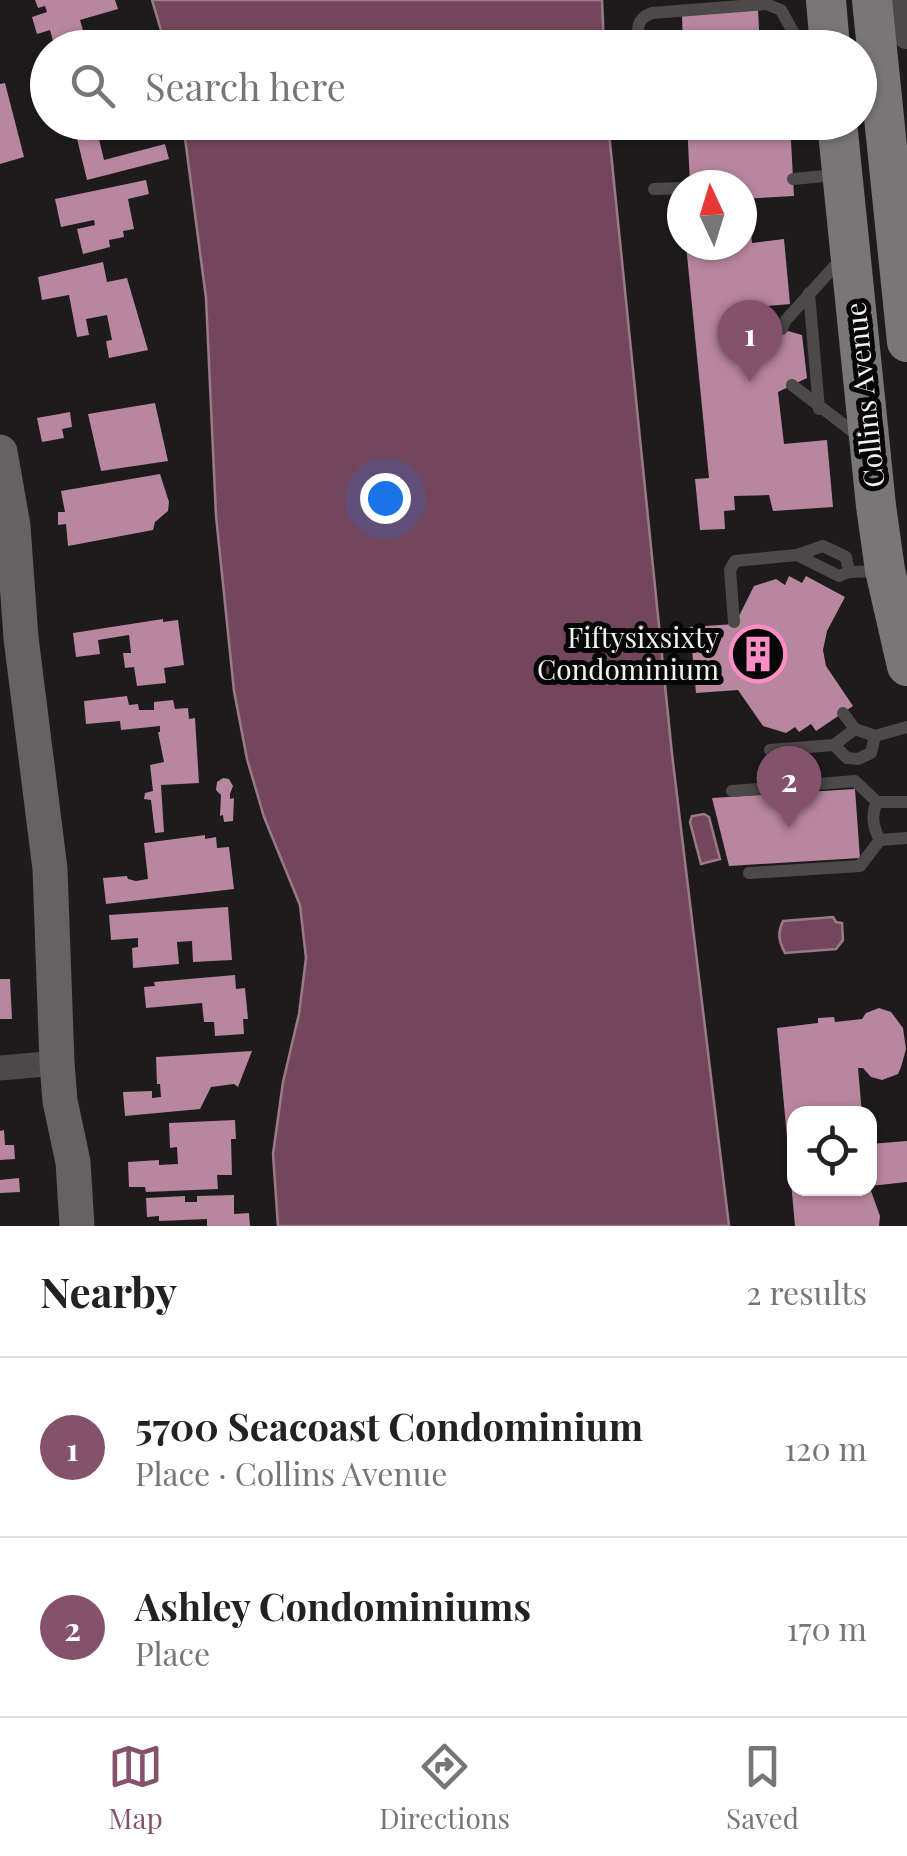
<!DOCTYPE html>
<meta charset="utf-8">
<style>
:root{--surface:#fff;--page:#f6f6f6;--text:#222;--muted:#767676;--line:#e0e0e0;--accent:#84536b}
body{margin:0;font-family:"Playfair Display",serif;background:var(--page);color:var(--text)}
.controls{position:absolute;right:30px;bottom:30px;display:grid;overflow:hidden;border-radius:20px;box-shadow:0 2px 8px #0004}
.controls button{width:90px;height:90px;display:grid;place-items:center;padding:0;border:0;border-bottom:2px solid var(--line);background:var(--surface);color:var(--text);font:50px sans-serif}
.compass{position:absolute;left:667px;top:170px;width:90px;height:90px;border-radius:50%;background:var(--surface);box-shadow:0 2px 8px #0004;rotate:356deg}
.you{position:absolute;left:385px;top:498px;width:35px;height:35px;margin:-25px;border:8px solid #fff;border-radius:50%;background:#1a73e8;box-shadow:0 0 0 15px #1a73e833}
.badge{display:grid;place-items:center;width:65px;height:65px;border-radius:50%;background:var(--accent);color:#fff;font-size:32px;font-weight:700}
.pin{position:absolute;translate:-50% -82px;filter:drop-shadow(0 2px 5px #0008)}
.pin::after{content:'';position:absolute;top:52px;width:35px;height:30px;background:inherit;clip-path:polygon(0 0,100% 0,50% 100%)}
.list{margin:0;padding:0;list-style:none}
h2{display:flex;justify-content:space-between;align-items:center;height:130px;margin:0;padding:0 40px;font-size:42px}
h2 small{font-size:32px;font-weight:400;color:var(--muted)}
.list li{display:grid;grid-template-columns:65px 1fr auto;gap:30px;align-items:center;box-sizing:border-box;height:180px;padding:0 40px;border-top:2px solid var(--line)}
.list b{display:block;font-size:38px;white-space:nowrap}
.list p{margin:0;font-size:32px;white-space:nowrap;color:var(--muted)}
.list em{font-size:32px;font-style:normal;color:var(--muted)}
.icon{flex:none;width:55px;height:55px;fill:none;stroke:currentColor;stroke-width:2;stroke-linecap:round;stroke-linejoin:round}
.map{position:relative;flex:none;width:907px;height:1226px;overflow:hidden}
.search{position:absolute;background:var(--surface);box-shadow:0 2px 8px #0004;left:30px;right:30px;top:30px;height:110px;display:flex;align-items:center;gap:25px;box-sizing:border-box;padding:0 35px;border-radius:55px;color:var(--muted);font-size:38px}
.sheet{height:490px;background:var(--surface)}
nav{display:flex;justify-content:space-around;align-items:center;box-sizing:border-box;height:140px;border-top:2px solid var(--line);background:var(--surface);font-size:28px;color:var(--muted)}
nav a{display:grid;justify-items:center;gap:5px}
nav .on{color:var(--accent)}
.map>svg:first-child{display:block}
.water{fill:#74465c;stroke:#9a7989;stroke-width:2.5}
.building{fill:#b8869e}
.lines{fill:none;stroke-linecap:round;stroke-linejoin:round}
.service{stroke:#4b494a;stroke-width:12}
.minor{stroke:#4b494a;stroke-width:25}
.tertiary{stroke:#4b494a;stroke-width:30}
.secondary{stroke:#656263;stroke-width:35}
.primary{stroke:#797677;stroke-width:40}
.labels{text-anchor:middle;stroke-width:10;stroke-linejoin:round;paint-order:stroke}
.street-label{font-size:28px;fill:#f2f0f1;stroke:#070607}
.poi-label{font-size:28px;fill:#f2f0f1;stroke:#070607;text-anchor:end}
</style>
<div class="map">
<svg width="907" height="1226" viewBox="0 0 907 1226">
<rect width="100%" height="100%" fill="#1e1b1c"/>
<path class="water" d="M152,0H602L604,47H166Z
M183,123H608L672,754L729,1226H278L273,1154L283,1082L299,1014L306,958L300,905L264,817L247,759L234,691L216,516L206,298Z
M704,814L709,817L720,859L701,864L690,822L692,816Z
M833,917L836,922L842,923L843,940L836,949L785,953C779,942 777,933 783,921Z"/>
<path class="building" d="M35,0H115L118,9L80,20L88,48H55L50,30L37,34L32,17L47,12L45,6L38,8Z
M758,10L760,48H683L682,16Z
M5,83L24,157L0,164V84Z
M73,122H95L104,160L165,144L169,159L87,180Z
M687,122H790L794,196L742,199V185H690Z
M146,180L149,194L128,199L134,229L123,231L124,237L109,240L110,247L83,254L77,229L95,225L94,220L61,227L55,199Z
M751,233L752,243L784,239L790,304L768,306L770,326L802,335L807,378L778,392L784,444L827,440L833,507L773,511L769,495L734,496L735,510L724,511L725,529L700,530L695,479L709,478L686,245H742V235Z
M103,262L107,282L127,278L148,350L109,358L106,341L112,340L107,315L86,319L89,335L77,337L69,295L42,300L38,277Z
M155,403L168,461L101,471L88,414Z
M70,412L72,427L62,429L64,438L42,442L37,418Z
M160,474L169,502L168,511L155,522L153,530L68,546L66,524L58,525V512H65L61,491Z
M789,576L802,583L806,576L845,597L827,631L823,650L826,666L853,706L816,731L811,724L799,732L795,727L786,733L763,726L738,690L696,693L690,627L735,624L754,586L776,579L785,585Z
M163,619V622L178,620L184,665L164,668L166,683L137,686L134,667L125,668L123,653H131L129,635L98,640L100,654L76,657L73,633Z
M127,696L129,705L138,704L139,710H154V702L173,700L175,709L188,708L189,719L195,718L199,783L161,785L164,832L155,833L151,800L144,799L145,793L153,791L150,765L164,762L158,732H160V726L121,730L120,721L86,724L84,701Z
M223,778L229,779L233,786L230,794V799L234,798L233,821L224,822L223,815L220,816L221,795L216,790L217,782Z
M855,789L860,858L729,866L712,798Z
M205,835V839L216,837L217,848L229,847L234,889L106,904L103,878L127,876L128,879L136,881L148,879L144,843Z
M228,907L232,960L193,962L192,941L177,942L179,964L133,968L132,948L138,947V938L111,940L109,915Z
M235,975L236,989L245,988L248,1019H243L244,1034L215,1036L214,1022H204L202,1003L146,1008L144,987L155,986L154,982Z
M0,979H10L12,1019H0Z
M879,1008L891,1012L903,1028L906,1049L901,1067L898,1074L882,1080L871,1077L863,1068H858L862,1114H794V1188H870L880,1216L879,1226H795L777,1028L818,1023V1018L834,1017L835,1022L862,1019L866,1013Z
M252,1051L238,1087L234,1084L211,1087L200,1109L125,1116L123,1092L152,1091V1098L161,1097L160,1084H157L156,1057Z
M235,1120L236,1139H231L232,1175H217L218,1189L146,1192L145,1187H129L128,1162L159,1160V1165L178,1164L177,1147L170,1148L169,1123Z
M4,1130L5,1145H14L15,1159L0,1160V1131Z
M907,1141V1182L870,1186V1144Z
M19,1178L20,1192L0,1193V1180Z
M234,1195V1214L249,1213L250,1226H207V1219L159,1221V1216L147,1217L146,1198L185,1196V1202H197V1196Z"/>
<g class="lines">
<path class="service" d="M639,48C638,32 634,19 652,13L766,4L781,10L797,39
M783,48L797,39L827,37
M793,179L835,175
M654,189L682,188
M809,293L819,409
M782,329L785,321L842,258
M792,385L861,438
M797,555L823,546L846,557L849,572L882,571
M734,622L730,570L735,561L797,555L839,576L849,572
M843,713L855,729
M834,745L855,729L875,736
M770,750L834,745L847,758L858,759L871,753L875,736L907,727
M732,791L855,781L877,802H907
M877,802C871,814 873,828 880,840
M749,873L860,866L880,840L907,838"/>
<path class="minor" d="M0,1068L57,1063"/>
<path class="tertiary" d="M904,0L907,34"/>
<path class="secondary" d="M0,452L13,526L21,638L50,869L57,1063L60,1101L73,1162L77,1226"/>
<path class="primary" d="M826,0L830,48
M872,0L907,342
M837,122L876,506L885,570L907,666"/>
</g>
<defs>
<g id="building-ring" transform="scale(2.875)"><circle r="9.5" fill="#070607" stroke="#fb8fc5" stroke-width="1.5"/><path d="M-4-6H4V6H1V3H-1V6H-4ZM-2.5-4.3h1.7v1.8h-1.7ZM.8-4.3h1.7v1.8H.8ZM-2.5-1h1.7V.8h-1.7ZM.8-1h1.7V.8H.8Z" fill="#fb8fc5"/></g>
</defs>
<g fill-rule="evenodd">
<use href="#building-ring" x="758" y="654"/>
</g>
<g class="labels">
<g class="street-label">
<text transform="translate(865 395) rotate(-96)" y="10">Collins Avenue</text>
</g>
<g class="poi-label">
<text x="719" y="648">Fiftysixsixty<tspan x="719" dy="32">Condominium</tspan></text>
</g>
</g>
</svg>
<div class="controls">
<button><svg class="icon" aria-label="locate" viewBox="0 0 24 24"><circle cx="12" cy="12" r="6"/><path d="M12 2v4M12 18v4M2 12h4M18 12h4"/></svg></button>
</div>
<svg class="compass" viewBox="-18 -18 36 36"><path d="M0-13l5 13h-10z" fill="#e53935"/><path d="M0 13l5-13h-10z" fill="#767676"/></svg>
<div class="you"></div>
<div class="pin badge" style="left:750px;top:382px">1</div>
<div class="pin badge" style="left:789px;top:828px">2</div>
<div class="search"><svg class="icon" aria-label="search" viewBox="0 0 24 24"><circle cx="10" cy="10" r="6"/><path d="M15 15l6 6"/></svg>Search here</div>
</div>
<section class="sheet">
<h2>Nearby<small>2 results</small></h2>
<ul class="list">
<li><span class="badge">1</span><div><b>5700 Seacoast Condominium</b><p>Place · Collins Avenue</p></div><em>120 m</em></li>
<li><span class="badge">2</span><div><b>Ashley Condominiums</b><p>Place</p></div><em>170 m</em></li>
</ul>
</section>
<nav>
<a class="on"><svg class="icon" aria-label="map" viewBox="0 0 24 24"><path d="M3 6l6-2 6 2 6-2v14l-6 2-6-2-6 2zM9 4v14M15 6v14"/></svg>Map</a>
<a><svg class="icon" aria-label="directions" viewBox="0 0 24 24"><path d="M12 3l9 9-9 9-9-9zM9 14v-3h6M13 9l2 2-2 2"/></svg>Directions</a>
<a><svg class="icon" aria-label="saved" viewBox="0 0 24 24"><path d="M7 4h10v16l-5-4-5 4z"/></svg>Saved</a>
</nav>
